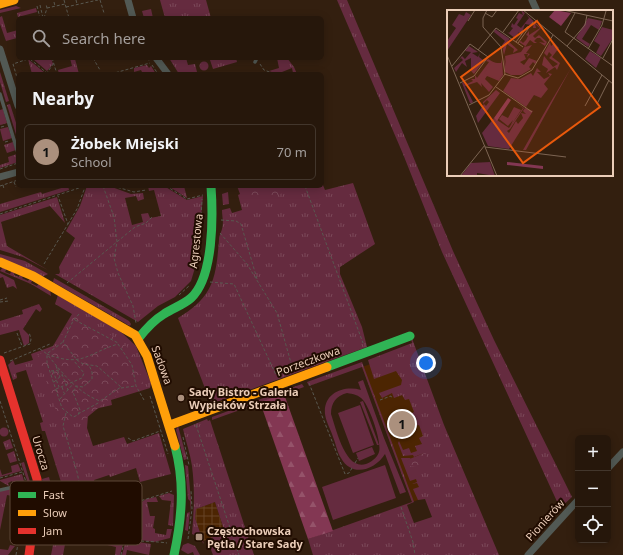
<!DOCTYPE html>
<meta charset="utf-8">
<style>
:root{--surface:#26170b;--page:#2e2014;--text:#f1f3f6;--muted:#a49f9d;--line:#42362c;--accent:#ab907d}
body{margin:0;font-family:"Noto Sans",sans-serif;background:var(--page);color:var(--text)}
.controls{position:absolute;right:12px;bottom:12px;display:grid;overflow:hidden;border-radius:6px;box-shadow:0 2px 10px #0003}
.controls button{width:36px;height:36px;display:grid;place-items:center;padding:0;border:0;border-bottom:1px solid var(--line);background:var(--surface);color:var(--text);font:20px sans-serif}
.you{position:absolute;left:426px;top:363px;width:14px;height:14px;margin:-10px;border:3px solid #fff;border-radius:50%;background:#1a73e8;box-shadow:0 0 0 6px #1a73e833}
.badge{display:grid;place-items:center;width:26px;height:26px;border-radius:50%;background:var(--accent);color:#111;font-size:13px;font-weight:700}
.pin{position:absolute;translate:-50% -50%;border:2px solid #fff;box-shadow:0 1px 4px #0006}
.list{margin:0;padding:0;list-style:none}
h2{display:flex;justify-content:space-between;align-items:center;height:52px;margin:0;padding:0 16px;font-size:17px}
h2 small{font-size:13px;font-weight:400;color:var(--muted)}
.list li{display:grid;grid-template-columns:26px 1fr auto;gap:12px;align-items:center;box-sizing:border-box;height:56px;margin:0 8px 8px;padding:0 8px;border:1px solid var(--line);border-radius:6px}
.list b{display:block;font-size:15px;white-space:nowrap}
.list p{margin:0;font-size:13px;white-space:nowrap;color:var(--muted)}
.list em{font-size:13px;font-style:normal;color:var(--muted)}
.icon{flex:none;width:22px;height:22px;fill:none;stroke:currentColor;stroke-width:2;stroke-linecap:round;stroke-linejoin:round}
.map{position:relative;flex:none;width:623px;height:555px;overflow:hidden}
.search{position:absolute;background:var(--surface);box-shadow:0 2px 10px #0003;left:16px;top:16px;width:308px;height:44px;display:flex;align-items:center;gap:10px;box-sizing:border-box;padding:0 14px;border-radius:6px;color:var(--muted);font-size:15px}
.panel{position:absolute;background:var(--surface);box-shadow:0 2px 10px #0003;left:16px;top:72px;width:308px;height:116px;border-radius:6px}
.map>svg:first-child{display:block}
.built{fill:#4c2502}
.industrial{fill:url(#industrial-grid)}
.grass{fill:url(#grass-tufts)}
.forest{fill:url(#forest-firs)}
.park{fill:url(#park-crowns)}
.garden{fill:#652b3f;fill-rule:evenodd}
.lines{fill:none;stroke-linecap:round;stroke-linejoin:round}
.path{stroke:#595850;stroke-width:1;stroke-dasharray:3 2;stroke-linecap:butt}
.lane{stroke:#525954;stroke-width:3.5}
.street{stroke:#525954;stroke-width:7}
.fast{stroke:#30b455;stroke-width:9}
.slow{stroke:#ff9f0a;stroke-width:9}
.jam{stroke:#e5322d;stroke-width:9}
.poi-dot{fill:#ab907d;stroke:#200c00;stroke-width:1.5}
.labels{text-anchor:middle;stroke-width:4;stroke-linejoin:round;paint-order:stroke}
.street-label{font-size:11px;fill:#ebcdb8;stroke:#200c00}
.poi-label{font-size:11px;font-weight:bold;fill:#ebcdb8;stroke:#200c00;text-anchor:start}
.inset-road{fill:none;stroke:#7d6553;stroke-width:1}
.view{fill:#e8590c;fill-opacity:0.15;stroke:#e8590c;stroke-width:2}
.inset-edge{fill:none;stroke:#ebcdb8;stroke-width:2}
.key{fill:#200c00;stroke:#5d4637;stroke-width:1}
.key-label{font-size:11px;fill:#ebcdb8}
</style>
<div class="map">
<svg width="623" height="555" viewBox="0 0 623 555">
<defs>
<pattern id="industrial-grid" width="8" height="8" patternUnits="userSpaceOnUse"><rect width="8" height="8" fill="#4c2502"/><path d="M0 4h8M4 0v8" fill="none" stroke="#664325"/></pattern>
<pattern id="grass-tufts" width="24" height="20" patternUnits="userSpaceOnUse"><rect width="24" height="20" fill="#652b3f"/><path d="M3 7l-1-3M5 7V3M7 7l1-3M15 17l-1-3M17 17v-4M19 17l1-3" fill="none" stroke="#7b4959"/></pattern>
<pattern id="forest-firs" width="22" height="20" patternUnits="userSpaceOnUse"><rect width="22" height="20" fill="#833753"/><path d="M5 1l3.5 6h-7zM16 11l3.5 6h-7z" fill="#95536a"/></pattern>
<pattern id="park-crowns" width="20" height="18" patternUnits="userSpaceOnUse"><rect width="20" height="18" fill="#652b3f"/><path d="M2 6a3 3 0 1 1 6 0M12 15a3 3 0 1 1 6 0" fill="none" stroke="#7b4959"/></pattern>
</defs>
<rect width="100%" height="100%" fill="#331f0f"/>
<path class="built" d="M396,355L448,490L412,502L362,367Z"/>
<path class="industrial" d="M215,502L225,533L203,541L195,518L196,509Z"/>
<path class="grass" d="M160,0H206L211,18H165Z
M337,0H347L453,251L494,340L572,497L560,508L442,252L403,154Z
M16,6L21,8L0,13V10Z
M36,8L37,12L18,17L17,13Z
M151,9L153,18H144L142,11Z
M2,16L7,33L18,30V41L17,38L6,41L0,24V17Z
M36,58H51L53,64L47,71L33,59Z
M70,58H77L75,59L79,74H59L58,70L72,66Z
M169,58H186L188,65L195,64L197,72L179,74Z
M215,58H236L237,62L213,69L210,60Z
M277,58H287L294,67L297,74H292L293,73L292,68L277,74L269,71L279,68Z
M28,59L45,73V74H32Z
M199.5 66a4.5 4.5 0 1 1 9 0a4.5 4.5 0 1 1-9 0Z
M147,65L149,68L151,66L156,74H143L141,70L134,72V68Z
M0,72L9,101L6,102L0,82Z
M10,104L18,129V141L7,105Z
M3,109L7,123L0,125V110Z
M8,127L12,138L3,141L0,129Z
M13,142L16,150L7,153L4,145Z
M17,154L18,162L0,168V165L9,162L8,157Z
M322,183L325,190L353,183L375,244L340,267V274L362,327L367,347L211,404L178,318C213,297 216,279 219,240C219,235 221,233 222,229C224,223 222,216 222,210L230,208L232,213L242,210L238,195L240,194L237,186H322Z
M68,186L69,190L0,212V204L41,192L42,194Z
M87,186H109L131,194L143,193L144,199L138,201L136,196L125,198L132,225L143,222L141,214L148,213L150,218L161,216L154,190L149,191L148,186H164L187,200L203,196L197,261L191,281L175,297L158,306L138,322L55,274H59L60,272L59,267L75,238L66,231L80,206Z
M168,186H184L187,198Z
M228,192L229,204L223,205L222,194Z
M57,197L65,223L50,206L1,222L7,246L48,270L23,257L0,250V215Z
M0,254L25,261L48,274L42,277L0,258Z
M3,267L7,268L5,272L10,274L12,270L15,271L14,275L19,277L21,273L24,275L22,278L28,281L30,278L33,279L31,283L37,286L39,283L50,290L51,296L31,284L0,271Z
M0,273L14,280L17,289L13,286L7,288L3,277L0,278Z
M54,278L129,321L131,324L130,326L53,282Z
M58,295L121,332L136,346L151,383L150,388L111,400L112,405L95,409L88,416L87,428L93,446L124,437L127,444L159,433L171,474L140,482L136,468L110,477L109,475L94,480L97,491L105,488L107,494L93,497L90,490L81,493L84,505L44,501V494H52V498L57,499L58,492L44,489L42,479L49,477L51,485L61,482L45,431H42L40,423L43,422L26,370L16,373L17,378L13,380L8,365L13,360L15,365L33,360L31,354L53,346L72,314L55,304Z
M39,304L42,309L40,312L36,309L23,329L29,335V343L24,346L19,330L0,335V321L23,314L22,310Z
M410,333L444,425L499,555H313L308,539L412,502L362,367L309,386L307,382L362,362L414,502L407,505L414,523L432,517L425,499L418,500L413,489L419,487L417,483L412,484L417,482L416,479L410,481L401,458H411L407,461L424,453L414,457L413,455L403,456L398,443L399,441L403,450L409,448L411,453L417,451L415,446L422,444L419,438L423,436L419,425L415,426L410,414L414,412L409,399L405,400L402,395L394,398L392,393L382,398L379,393L401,385L402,380L396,371L374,379L368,360L412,343Z
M302,384L304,387L212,420V417Z
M207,419L208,421L210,420L254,555H213L207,539L225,533L215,502L196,509L195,518L204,544L200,539V537L192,534C194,511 195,489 192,466C190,453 186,442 183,429Z
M178,426L187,459L184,460L176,430Z
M-0.5 432a4.5 4.5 0 1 1 9 0a4.5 4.5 0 1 1-9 0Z
M10,439L13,448L6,450L3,442Z
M14,451L17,461L10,463L7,454Z
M24,462L30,482L34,481V485L29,486L21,463Z
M18,464L21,471L0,477V469L2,475L12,472L11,466Z
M185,465L188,466L191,501L188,531L185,530L187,513L190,512V501L188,499Z
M22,474L25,485H14L12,481L8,483L9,486L0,481V480Z
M8,489L25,490L24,503L18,502V497L7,495L0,530V491Z
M169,493L174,495L173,526L168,525L171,501L162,500L159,496Z
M156,497L158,502H147L150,516H155L153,528L155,529V533L166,535L167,529H172L170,538L154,542L128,538L142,522L139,504L146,499Z
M44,504L84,507L83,513L71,512L63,555H51L60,510L49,508L47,513L43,512Z
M101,535L124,540L120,555H115L116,547L99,543Z
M126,540L151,544L149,555L127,550L126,555H122Z
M188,543L195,546L200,555H194L193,552L188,554L181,550L183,545Z
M10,545L15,546L8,555H0V549L8,550Z"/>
<path class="forest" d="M284,394L333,531L308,539L260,402Z"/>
<path class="park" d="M244,186H301L249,206Z
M73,316H80L122,342L133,353L143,384L108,400L85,419L61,427L38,355L56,346Z
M425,453L430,464L422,468L410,466L407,460Z"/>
<path class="garden" d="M363,380L384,438L406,492L400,494L385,454C375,470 352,478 341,458C337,452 336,444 333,437C331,430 326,422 325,414C323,393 344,385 361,390L358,382ZM347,393C353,394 359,395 363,400C370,408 382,442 379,452C377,458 371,462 366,464C345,471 336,428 331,414C331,403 336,396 347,393Z
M363,401L379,445H377L360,402Z
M360,405L374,445L353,453L338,413Z
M372,447L375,454L359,461L356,453Z
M385,465L396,498L333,520L322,487Z"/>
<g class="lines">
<path class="path" d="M64,0L69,18
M76,0L77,4
M100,0L104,13
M54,2L55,6
M40,5L43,18
M37,6L40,18
M66,7L98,0
M47,8L65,4
M44,18L47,8L46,4
M52,58L57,74
M93,58L100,70
M147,58L150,62
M30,59L48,74
M260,64L264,70L275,74
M152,65L158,74
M46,74L54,63
M111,74L150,63
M18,81L13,64L31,58
M1,127L5,126
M5,142L9,141
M0,169L18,163
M14,182L16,187
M3,185L4,189
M0,186L18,180
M103,186L114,217L117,242L114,258L118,273L133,306L136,323
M113,186L134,192L146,190
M166,186L187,199L203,195
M305,186L363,343
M0,214L85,186
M221,220L236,221L241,224L257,279
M68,224L77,209L85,187
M220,233L247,264L277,313L291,363L294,369
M199,255L202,199
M44,264L68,224L58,196
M210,282L234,284L276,375
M67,283L135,227L146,223L153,216
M179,295L189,286
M0,300L7,298
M0,302L9,301
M79,314L73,321L63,342L77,360L83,364L97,366L121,387L100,401C78,393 62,373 47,354C82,368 88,353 118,344L132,365L136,386L144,400
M75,320L118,343
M17,333L22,346
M40,349L47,354V363L62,408L73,417L78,415L80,410L73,392L76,386L83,387L92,379V372L89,365
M4,353L30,344L31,339L29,332
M48,353L63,342
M10,361L50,344
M56,366L60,377
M51,371L59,370
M53,371L59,387
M62,374L68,390
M54,382L62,375
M309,383L345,474L349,473L352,468
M62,387L64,393
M121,388L135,386
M56,389L82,378L84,373L74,361
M150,396L168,454
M60,399L73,384
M380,400L391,396L392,399
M0,401L26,482
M66,413L63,426L77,472L84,506
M78,414L100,402
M196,425L239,555
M391,428L395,427
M183,437L189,465
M128,438L133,441L160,431
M355,463L358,458
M0,478L22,472
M46,502L91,507
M401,507L413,542L415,555
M89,517L172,491
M98,530C109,543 150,540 167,543
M188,539L192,509L191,490
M16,555L27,493
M121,555L125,538L141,522L138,501"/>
<path class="lane" d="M255,62L257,58
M0,94L18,153
M0,490L18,486L35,489"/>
<path class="street" d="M128,0L133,18
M532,0L537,11
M0,49L18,106
M156,58L168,74
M0,177L18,172
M608,468L623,452
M528,555L578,500"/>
<path class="fast" d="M138,339C145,330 154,320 164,314C173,308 183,305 191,298C214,277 213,215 211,186
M327,367L410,336
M174,555C182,518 185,483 175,446"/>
<path class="slow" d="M0,4L14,0
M0,262L33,276L135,335L147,356L175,446
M170,425L327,367"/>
<path class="jam" d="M0,360L37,479L38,490L29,555"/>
</g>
<g class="poi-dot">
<circle cx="181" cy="398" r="4"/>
<rect x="195" y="533" width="8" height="8" rx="2"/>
</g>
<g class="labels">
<g class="street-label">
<text transform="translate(196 241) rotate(-84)" y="4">Agrestowa</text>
<text transform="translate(308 361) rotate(-20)" y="4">Porzeczkowa</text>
<text transform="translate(162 365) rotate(70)" y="4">Sadowa</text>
<text transform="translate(41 453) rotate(73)" y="4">Urocza</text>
<text transform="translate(545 520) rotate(-48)" y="4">Pionierów</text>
</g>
<g class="poi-label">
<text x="189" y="396">Sady Bistro - Galeria<tspan x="189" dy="13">Wypieków Strzała</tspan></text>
<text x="207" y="535">Częstochowska<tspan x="207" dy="13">Pętla / Stare Sady</tspan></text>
</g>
</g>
<g transform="translate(447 10)">
<rect width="166" height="166" fill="#331f0f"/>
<path d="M74,0L78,3L70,15L74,18L82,8L79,4L94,18L86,26L88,28L92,25L100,32L98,36L92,32L98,33L93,28H90L87,31L90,33H87L83,30L78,37L85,35L79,43L83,44L80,47L81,44H77L79,49L73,52L77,55L82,48L90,51L88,54L86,52L82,57L84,59L74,65H64L58,62L57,47L59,56L58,46L74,42L78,36L72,32L74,31L76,33L79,30L81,26L79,25L82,21V25L93,18L88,14L89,18H86L87,11L84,15L78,14L74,25L72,22L68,28L70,30L60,22L62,23L66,18L64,17L65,13L67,15L71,9L69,8L73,1L72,3L76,5ZM19,2L24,5L0,41V31L9,18L5,15L12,4L17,6ZM141,8L155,11L152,20L144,15L135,29L143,34L141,37L129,28ZM155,17L166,20V28L154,46L149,43L153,35L147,31ZM48,19L63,29L61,31L71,40L66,43L67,39L60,34L57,45L55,36L57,39L55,35L58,31L47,22ZM105,30L112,38L105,47L113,53L110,60L108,57L99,63L101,59L95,55L97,46L106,57L111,54L102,48L105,45L102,42L100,46L97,43L103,32L104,36L107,33ZM22,36L31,42L25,43L31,47L33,43L32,47L36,50L39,48L27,64L24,61V48L18,51L20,57L15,53L9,62L7,58L16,50L14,48L9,54L15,46L18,49L24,42L18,41ZM143,41L154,48L149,58L138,49ZM41,49L48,53H54L55,49L56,65L52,71L40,66L38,69L46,77L42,82L34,73L35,77L30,72L18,76L26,92L25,93H23L15,73L17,72L18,75L26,71L24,69H28V65L30,68L42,52L39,51ZM90,58L94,62H90L97,69L103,66L101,63L105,64L97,74L101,79L94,88L87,85L79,97L56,81L64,68L73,69L84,63L86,66ZM124,58L79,140H76L100,98ZM49,80L53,83L31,113L29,106L37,94L39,96L42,92L40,90L36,94V92ZM68,92L77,98L63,119L60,121L62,123L69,111L71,114L76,108L74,103L79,104L76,101L78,98L86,101L62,139L41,136L35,123L47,108L62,118L76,98ZM43,152L48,166L30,163V166H14L24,153Z" fill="#652b3f"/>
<path d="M108,0L124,3L114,16L102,7ZM61,88L64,90L50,111L47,108ZM60,152L96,156V159L60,155Z" fill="#833753"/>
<path d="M45,52L55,54V65L52,70L37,63Z" fill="#652b3f"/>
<path d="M67,97L74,100L63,117L66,110L61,116L52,109L55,105L61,108Z" fill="#652b3f"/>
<path class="inset-road" d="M76,0L166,74M116,0L166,11M38,3L45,7L50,0M128,3L118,22L166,56M21,11L28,0M56,22L72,0M69,32L80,17L83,16M71,33L86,12M120,36L138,15L140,5M141,39L155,15L159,1M31,40L49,18L76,37M0,45L50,166M156,48L166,29M5,56L23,34L41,47L27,66L13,73M57,64L71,68L85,60L106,25M49,77L85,102M150,94L162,70M22,95L42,85L58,64L54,37L36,17V8L40,0M138,96L155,65M38,137L119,147M13,166L38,135"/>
<path class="view" d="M90,11L153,97L76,153L14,67Z"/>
<rect width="166" height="166" class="inset-edge"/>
</g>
<rect x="10" y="481" width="132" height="64" rx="6" class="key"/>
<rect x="18" y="492" width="18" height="6" fill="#30b455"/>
<rect x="18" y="510" width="18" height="6" fill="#ff9f0a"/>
<rect x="18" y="528" width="18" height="6" fill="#e5322d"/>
<g class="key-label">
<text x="43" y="499">Fast</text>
<text x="43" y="517">Slow</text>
<text x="43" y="535">Jam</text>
</g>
</svg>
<div class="controls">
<button>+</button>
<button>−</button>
<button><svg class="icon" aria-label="locate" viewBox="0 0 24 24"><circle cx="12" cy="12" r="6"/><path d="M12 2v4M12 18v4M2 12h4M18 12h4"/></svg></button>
</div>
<div class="you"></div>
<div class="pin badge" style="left:402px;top:424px">1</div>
<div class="search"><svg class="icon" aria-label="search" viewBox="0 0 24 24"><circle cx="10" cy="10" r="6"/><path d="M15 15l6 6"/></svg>Search here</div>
<section class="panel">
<h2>Nearby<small></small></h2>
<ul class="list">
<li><span class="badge">1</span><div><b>Żłobek Miejski</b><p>School</p></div><em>70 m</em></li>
</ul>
</section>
</div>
